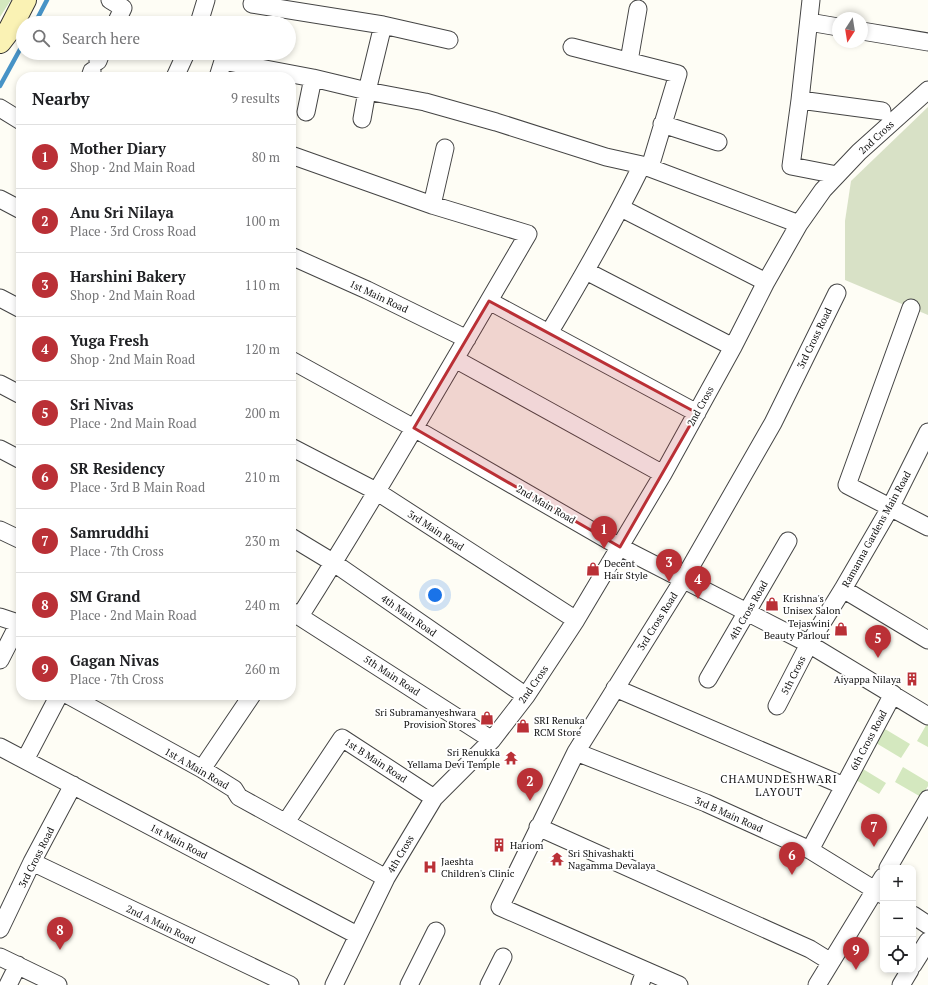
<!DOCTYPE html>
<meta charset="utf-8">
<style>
:root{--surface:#fff;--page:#f2f2f2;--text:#202124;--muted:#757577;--line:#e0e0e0;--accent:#ba3036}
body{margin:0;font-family:"PT Serif",serif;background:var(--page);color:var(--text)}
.controls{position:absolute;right:12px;bottom:12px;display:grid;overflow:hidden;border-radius:8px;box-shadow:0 2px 6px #0003}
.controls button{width:36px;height:36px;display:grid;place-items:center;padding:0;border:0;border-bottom:1px solid var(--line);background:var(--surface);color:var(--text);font:20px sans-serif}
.compass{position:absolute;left:832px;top:12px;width:36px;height:36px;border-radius:50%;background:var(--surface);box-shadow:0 2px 6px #0003;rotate:192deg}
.you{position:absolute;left:435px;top:595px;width:14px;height:14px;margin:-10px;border:3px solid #fff;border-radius:50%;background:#1a73e8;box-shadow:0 0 0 6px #1a73e833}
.badge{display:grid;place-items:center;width:26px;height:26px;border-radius:50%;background:var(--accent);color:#fff;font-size:13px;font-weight:700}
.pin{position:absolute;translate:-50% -33px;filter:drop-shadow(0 1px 2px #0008)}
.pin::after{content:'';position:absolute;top:21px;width:14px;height:12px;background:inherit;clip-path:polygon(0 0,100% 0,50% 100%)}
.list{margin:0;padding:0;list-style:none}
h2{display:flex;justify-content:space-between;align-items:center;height:52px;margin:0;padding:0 16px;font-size:17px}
h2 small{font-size:13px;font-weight:400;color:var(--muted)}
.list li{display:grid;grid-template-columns:26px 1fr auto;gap:12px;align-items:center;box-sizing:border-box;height:64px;padding:0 16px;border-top:1px solid var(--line)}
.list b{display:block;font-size:15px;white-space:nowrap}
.list p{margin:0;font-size:13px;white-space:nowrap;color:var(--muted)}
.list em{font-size:13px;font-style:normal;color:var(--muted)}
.icon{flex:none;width:22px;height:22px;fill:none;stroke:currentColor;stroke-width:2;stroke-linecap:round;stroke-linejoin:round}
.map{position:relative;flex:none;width:928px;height:985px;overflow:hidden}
.search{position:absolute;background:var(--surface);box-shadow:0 2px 6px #0003;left:16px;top:16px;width:280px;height:44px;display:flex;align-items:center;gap:10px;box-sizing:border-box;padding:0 14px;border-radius:22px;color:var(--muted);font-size:15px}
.panel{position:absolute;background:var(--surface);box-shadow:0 2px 6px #0003;left:16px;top:72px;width:280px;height:628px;border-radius:16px}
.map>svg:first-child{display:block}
.green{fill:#d4e8bf}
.cemetery{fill:#d8e1c6}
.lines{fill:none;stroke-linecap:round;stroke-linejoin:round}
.stream{stroke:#4793c6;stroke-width:4.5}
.street-casing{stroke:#444;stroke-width:19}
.secondary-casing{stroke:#333;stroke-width:24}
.street{stroke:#fff;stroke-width:17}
.secondary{stroke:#faf2b4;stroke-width:22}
.marked{fill:#ba3036;fill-opacity:0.2;stroke:#ba3036;stroke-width:3;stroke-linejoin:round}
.labels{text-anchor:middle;stroke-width:4;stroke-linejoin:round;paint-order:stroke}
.street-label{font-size:10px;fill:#111;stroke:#fff}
.poi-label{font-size:10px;fill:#111;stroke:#fff;text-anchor:start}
.neighbourhood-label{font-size:11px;letter-spacing:1px;fill:#111;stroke:#fff}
</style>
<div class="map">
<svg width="928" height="985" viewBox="0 0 928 985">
<rect width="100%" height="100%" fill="#fefdf5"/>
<path class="green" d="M0,0H11L0,17Z
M928,722V747L917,741Z
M885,729L910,744L901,758L876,743Z
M903,767L928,782V786L921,797L895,782Z
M863,769L886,783L879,794L856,780Z"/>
<path class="cemetery" d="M928,107V315L845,280V221L851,181Z"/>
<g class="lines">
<path class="stream" d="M35,23L47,0
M0,86L23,44"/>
<g class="street-casing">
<path id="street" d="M110,0L123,8L116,23
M811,0L800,100L791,166L837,175
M252,4L383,25L449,40
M809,22L838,27
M199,23L206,0
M862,31L928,42
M572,47L678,74L650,167
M98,61L101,53
M629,61L638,9
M90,77L92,71
M175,77L186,53
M218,77L223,61L313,78
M800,100L882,111
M0,108L21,121
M306,112L313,78L367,91L425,102L496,122L606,157L642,165L799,224
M362,119L367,91L383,25
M662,124L718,142
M291,155L432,205
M0,199L21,210
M621,208L766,282
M291,256L367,290L467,339
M586,271L733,347
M0,298L21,309
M489,301L697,413
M911,308L847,485L928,527
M549,333C582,278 614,222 642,165
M455,359L663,474
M291,360L414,428L620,547L809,644L928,716
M0,384L21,395
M291,447L376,491L576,620
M0,449L21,460
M0,530L21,540
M291,537L334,563L526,696
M843,589L928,640
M291,611L492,740
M300,616C379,491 453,362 528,234L432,205L445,148
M0,617L21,624
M0,660L19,623
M708,679L788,541
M615,688L844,786
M68,695L202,769L234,789L239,797L386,878
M777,706L809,644L843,589L890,508L928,432
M0,747L357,935
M576,752L706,803L810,850L883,895
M25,760L59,695
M202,769L252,695
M286,822L342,738L434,798
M538,827L810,949L831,962
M810,850L893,694
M32,862L290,985
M888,868L928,799
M913,915L928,925
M0,929L32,862L73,785
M0,957L58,985
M913,965L928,941
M8,985L18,965
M334,985L386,878L434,798L492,740L526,696L576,620L663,474L733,347L766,282L799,224L823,190L859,152L928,90
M409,985L436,931
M489,985L503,957
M640,985L645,971
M679,985L500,907L576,752L683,580L773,423L837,293
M817,985L883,877
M901,985L910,970"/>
</g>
<g class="secondary-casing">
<path id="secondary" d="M0,42L10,29L25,0"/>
</g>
<use href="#street" class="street"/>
<use href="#secondary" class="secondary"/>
</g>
<path class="marked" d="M489,301L697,413L620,547L414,428Z"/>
<defs>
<g id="shop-bare" transform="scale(1.08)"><path d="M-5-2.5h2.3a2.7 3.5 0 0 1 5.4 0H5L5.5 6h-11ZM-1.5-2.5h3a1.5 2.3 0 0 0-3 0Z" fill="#ba3036" stroke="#fff" stroke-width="2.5" paint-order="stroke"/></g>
<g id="building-bare" transform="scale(1.08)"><path d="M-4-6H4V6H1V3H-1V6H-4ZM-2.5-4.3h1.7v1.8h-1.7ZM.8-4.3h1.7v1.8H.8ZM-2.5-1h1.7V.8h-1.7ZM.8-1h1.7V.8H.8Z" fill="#ba3036" stroke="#fff" stroke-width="2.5" paint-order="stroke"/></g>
<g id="temple-bare" transform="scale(1.08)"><path d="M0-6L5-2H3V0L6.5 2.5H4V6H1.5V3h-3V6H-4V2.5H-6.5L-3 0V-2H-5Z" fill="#ba3036" stroke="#fff" stroke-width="2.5" paint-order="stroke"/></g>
<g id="hospital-bare" transform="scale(1.08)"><path d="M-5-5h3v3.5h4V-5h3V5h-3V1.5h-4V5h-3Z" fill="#ba3036" stroke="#fff" stroke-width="2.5" paint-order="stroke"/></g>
</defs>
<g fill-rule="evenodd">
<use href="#shop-bare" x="593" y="569"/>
<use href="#shop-bare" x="772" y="604"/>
<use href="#shop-bare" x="841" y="629"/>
<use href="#building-bare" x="912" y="679"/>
<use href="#shop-bare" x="487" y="718"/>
<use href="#shop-bare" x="523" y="726"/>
<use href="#temple-bare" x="511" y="758"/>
<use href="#building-bare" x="499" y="845"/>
<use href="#temple-bare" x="557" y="859"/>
<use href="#hospital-bare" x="430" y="867"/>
</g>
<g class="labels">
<g class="street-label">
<text transform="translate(876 137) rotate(-43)" y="4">2nd Cross</text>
<text transform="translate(379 296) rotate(25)" y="4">1st Main Road</text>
<text transform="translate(814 338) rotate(-64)" y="4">3rd Cross Road</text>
<text transform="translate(700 406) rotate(-61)" y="4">2nd Cross</text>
<text transform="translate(546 504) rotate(30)" y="4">2nd Main Road</text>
<text transform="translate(876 529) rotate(-61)" y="4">Ramanna Gardens Main Road</text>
<text transform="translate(436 530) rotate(33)" y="4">3rd Main Road</text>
<text transform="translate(748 610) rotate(-60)" y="4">4th Cross Road</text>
<text transform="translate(409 615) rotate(35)" y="4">4th Main Road</text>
<text transform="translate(657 621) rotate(-58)" y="4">3rd Cross Road</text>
<text transform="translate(392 675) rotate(33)" y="4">5th Main Road</text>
<text transform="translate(793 675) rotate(-63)" y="4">5th Cross</text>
<text transform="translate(533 684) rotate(-55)" y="4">2nd Cross</text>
<text transform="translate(868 740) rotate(-62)" y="4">6th Cross Road</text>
<text transform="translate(376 760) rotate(33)" y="4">1st B Main Road</text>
<text transform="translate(197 768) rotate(30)" y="4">1st A Main Road</text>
<text transform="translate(729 814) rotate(24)" y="4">3rd B Main Road</text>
<text transform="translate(179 841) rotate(28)" y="4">1st Main Road</text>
<text transform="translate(400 854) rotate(-59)" y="4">4th Cross</text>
<text transform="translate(36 857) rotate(-63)" y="4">3rd Cross Road</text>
<text transform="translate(161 924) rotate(26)" y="4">2nd A Main Road</text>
</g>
<g class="poi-label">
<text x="604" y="567">Decent<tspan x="604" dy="12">Hair Style</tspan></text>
<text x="783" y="602">Krishna's<tspan x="783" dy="12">Unisex Salon</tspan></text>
<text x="830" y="627" text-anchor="end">Tejaswini<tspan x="830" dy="12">Beauty Parlour</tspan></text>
<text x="901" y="683" text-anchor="end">Aiyappa Nilaya</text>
<text x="476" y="716" text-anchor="end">Sri Subramanyeshwara<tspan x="476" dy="12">Provision Stores</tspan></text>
<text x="534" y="724">SRI Renuka<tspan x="534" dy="12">RCM Store</tspan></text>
<text x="500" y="756" text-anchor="end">Sri Renukka<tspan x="500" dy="12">Yellama Devi Temple</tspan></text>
<text x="510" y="849">Hariom</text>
<text x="568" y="857">Sri Shivashakti<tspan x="568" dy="12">Nagamma Devalaya</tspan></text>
<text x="441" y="865">Jaeshta<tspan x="441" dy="12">Children's Clinic</tspan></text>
</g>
<g class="neighbourhood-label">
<text x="779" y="783">CHAMUNDESHWARI<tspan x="779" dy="13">LAYOUT</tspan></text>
</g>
</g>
</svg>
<div class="controls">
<button>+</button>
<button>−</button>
<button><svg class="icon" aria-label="locate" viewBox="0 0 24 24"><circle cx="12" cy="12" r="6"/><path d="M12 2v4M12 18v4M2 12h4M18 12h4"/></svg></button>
</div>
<svg class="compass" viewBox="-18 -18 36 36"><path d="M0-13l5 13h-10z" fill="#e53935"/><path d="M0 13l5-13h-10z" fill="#757577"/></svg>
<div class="you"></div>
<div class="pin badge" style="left:604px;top:549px">1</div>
<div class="pin badge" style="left:530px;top:801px">2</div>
<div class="pin badge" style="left:669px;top:582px">3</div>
<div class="pin badge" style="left:698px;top:599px">4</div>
<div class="pin badge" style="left:878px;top:658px">5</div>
<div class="pin badge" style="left:792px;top:875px">6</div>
<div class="pin badge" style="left:874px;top:847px">7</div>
<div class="pin badge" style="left:60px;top:950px">8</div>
<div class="pin badge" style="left:856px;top:970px">9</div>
<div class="search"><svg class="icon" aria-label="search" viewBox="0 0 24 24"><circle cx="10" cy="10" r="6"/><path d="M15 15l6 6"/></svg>Search here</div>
<section class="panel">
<h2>Nearby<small>9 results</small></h2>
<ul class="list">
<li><span class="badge">1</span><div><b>Mother Diary</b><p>Shop · 2nd Main Road</p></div><em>80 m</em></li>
<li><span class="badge">2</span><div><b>Anu Sri Nilaya</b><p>Place · 3rd Cross Road</p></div><em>100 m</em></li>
<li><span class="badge">3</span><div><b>Harshini Bakery</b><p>Shop · 2nd Main Road</p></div><em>110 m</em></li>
<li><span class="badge">4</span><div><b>Yuga Fresh</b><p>Shop · 2nd Main Road</p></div><em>120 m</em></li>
<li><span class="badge">5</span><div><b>Sri Nivas</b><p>Place · 2nd Main Road</p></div><em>200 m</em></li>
<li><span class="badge">6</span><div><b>SR Residency</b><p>Place · 3rd B Main Road</p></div><em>210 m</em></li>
<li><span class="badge">7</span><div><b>Samruddhi</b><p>Place · 7th Cross</p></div><em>230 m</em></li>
<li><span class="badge">8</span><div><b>SM Grand</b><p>Place · 2nd Main Road</p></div><em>240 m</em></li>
<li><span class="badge">9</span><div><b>Gagan Nivas</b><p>Place · 7th Cross</p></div><em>260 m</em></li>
</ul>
</section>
</div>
